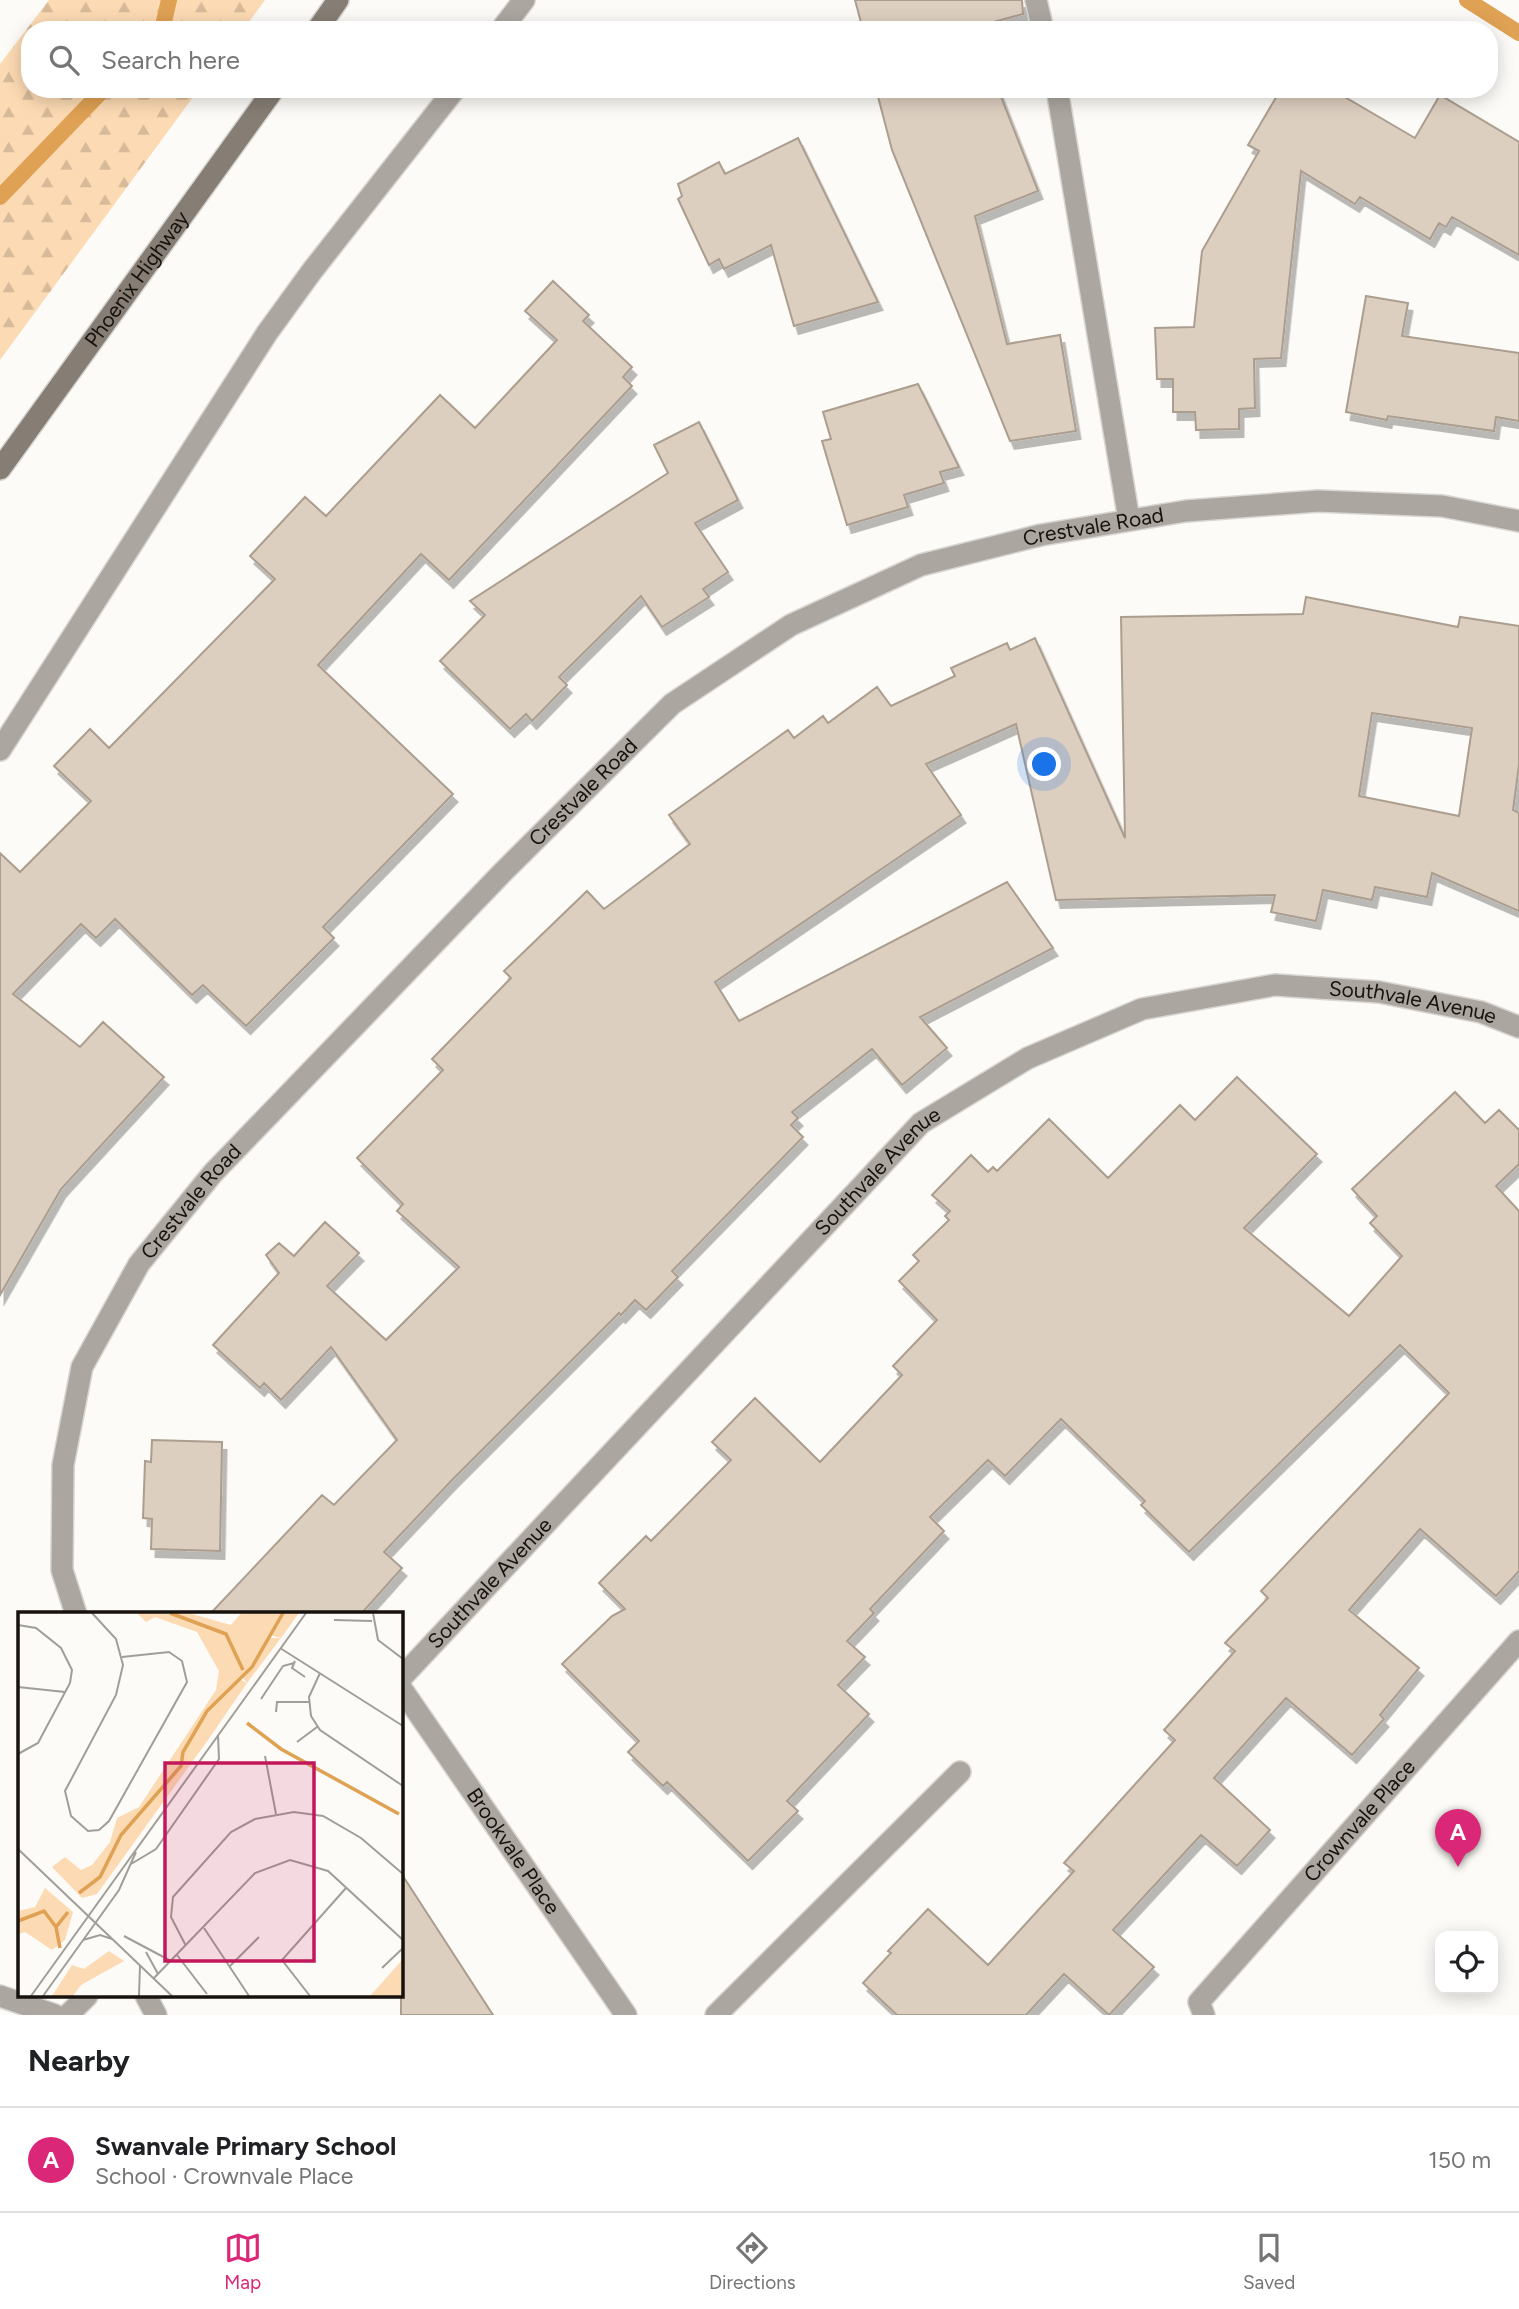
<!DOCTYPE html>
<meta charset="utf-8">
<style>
:root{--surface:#fff;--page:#f6f6f6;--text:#202124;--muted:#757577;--line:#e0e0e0;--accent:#db2777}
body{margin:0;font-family:Figtree,sans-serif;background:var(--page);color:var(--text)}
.controls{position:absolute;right:21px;bottom:21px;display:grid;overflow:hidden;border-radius:14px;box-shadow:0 4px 18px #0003}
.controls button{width:63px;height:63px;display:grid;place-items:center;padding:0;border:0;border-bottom:2px solid var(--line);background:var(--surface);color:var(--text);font:35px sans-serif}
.you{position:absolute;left:1045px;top:765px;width:24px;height:24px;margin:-18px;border:5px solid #fff;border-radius:50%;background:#1a73e8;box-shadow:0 0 0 10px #1a73e833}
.badge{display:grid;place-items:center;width:46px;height:46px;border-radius:50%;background:var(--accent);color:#fff;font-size:23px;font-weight:700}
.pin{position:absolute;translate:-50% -58px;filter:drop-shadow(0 2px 4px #0008)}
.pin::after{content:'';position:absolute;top:37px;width:24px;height:21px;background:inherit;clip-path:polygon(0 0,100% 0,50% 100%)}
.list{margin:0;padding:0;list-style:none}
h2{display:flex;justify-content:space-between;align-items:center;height:91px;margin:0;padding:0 28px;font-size:30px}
h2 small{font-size:23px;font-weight:400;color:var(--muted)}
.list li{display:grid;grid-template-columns:46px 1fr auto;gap:21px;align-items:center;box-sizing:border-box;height:105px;padding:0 28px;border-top:2px solid var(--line)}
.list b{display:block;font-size:26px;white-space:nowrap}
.list p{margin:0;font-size:23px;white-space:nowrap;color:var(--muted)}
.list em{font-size:23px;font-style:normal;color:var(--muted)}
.icon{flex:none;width:38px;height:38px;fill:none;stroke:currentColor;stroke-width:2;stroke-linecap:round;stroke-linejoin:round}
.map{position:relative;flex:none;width:1519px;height:2015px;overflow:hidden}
.search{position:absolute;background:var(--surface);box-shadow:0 4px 18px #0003;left:21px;right:21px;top:21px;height:77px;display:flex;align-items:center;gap:18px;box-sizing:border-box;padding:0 24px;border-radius:28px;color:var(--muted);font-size:26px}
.sheet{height:196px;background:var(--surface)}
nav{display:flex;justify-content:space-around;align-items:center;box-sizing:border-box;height:98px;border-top:2px solid var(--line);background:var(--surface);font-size:19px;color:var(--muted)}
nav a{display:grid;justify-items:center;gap:4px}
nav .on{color:var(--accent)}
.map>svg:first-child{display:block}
.forest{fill:url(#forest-firs)}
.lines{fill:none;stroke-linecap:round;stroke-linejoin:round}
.stream{stroke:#dfa153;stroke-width:16}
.building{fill:#ddcfc0;stroke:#ab9e8f;stroke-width:2;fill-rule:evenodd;filter:url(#shadow)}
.service-casing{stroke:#d8d6d2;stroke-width:24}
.minor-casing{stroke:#d8d6d2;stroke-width:24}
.secondary-casing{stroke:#d8d6d2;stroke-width:24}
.service{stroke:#aca6a0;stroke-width:21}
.minor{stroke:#aca6a0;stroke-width:21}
.secondary{stroke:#867e74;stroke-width:21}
.labels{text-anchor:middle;stroke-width:7;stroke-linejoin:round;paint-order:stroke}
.street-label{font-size:21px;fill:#17120d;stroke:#fff}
.inset-river{fill:none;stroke:#dfa153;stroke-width:3.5}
.inset-road{fill:none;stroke:#a19e99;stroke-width:2}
.view{fill:#c2185b;fill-opacity:0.15;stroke:#c2185b;stroke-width:3.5}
.inset-edge{fill:none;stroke:#17120d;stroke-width:3.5}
</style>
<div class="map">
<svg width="1519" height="2015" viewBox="0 0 1519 2015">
<defs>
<pattern id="forest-firs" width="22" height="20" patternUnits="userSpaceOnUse" patternTransform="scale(1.75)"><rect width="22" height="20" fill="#fcdab3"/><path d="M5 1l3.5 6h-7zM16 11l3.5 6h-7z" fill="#d7ba99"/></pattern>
<filter id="shadow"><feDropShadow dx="4.5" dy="8" stdDeviation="0" flood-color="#0004"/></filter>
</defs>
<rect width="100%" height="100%" fill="#fdfbf7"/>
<path class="forest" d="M49,0H265L243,30H30V89H199L0,360V64Z"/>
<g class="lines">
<path class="stream" d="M1467,0L1519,33
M162,30L169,0
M0,197L104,89"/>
</g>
<path class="building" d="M855,0H1022L1023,14L964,30H863Z
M876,89H998L1038,191L975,216L1007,344L1060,335L1076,431L1010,441L892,150Z
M1281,89H1331L1415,138L1440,95L1519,142V255L1452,217L1446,227L1439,223L1430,239L1360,197L1355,204L1301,171L1281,358L1254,359L1255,408L1239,409V429L1196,430L1195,412H1173V379H1157L1155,328L1194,327L1202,251L1259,151L1248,145Z
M798,138L878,302L794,326L771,245L724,269L719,259L709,265L678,199L682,196L678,184L719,162L725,174Z
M553,281L589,315L583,321L632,367L623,377L632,386L449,580L421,554L318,665L453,794L323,927L334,938L246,1026L203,985L192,995L115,919L96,938L81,924L13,994L80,1047L103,1022L164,1077L61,1189L0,1295V853L20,872L91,801L54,766L90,729L109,748L275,579L250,556L305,497L326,516L440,395L475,428L557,340L525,311Z
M1366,296L1408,303L1402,336L1519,353V421L1496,417L1494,431L1388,416L1387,420L1346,412Z
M918,384L959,467L940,472L944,483L904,495L908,507L847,525L822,441L831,439L823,412Z
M699,422L738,500L695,523L728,572L703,589L709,597L662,627L641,596L559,677L567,685L532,721L526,714L510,729L440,661L485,615L470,601L668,473L654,445Z
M1306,597L1458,627L1460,617L1519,626V765L1513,810L1519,813V911L1432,873L1427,897L1375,887L1372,900L1323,890L1316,921L1271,912L1275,895L1056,900L1016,724L926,764L961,815L715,982L739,1021L1007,882L1053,948L920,1017L947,1048L902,1085L872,1049L792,1112L798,1118L791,1125L803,1137L672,1271L678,1277L646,1310L635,1300L621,1315L619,1313L452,1480L384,1552L402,1568L361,1614H210L322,1495L334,1505L397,1440L331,1347L281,1400L264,1383L260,1388L213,1345L279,1273L266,1255L279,1243L294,1256L325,1222L359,1253L327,1286L386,1340L459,1267L397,1211L403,1204L357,1158L443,1070L432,1059L511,978L504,971L587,891L604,909L690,844L669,815L788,730L794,738L823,716L828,723L877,687L891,706L955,676L951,668L1007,643L1010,650L1035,638L1125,838L1121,617L1303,614ZM1372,713L1472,728L1459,816L1359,796Z
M1237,1077L1317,1154L1244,1228L1349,1316L1402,1256L1370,1223L1377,1216L1352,1189L1455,1092L1485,1123L1499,1110L1519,1130V1164L1496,1186L1519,1211V1571L1496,1596L1420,1529L1349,1610L1419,1668L1380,1715L1384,1719L1352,1755L1286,1698L1214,1778L1270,1830L1237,1866L1201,1835L1113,1930L1154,1967L1109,2015L1064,1974L1026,2015H897L863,1983L891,1953L888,1951L928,1909L988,1965L1074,1871L1064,1863L1175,1740L1164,1730L1235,1651L1225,1643L1268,1598L1261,1591L1449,1393L1400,1345L1189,1552L1141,1505L1145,1501L1061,1419L1005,1476L988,1460L930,1517L944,1531L870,1609L874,1613L847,1641L865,1657L838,1685L869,1714L787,1801L798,1811L748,1861L667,1782L663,1786L628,1752L639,1741L562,1664L612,1616L625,1609L599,1583L646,1536L651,1541L731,1460L712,1442L755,1398L820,1462L902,1375L893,1366L937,1320L899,1281L919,1261L913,1255L949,1220L945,1216L950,1211L932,1195L971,1155L988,1172L993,1167L997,1171L1049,1119L1108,1178L1180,1105L1195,1120Z
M152,1440L222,1442L220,1551L151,1549L152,1519L143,1518L145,1461L151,1462Z
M401,1873L493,2015H401Z"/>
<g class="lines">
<g class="service-casing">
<path id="service" d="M1036,0L1043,30
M501,30L524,0
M1057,89L1129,520
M0,750L267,333L312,271L455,89"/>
</g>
<g class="minor-casing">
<g id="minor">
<path id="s1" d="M76,1614L62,1570L63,1465L82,1367L139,1264L213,1173L503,872L672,704L791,625L921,565L1041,535L1186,511L1318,501L1442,506L1519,521"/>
<path id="s2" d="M401,1678L921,1123L1028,1058L1142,1009L1275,985L1379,992L1481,1012L1519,1027"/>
<path id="s3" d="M401,1688L626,2015"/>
<path d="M0,1996L55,2015"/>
<path d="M146,1996L156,2015"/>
<path d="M68,2015L87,1996"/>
<path d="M716,2015L960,1772"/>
<path id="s4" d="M1204,2015L1199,2002L1519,1641"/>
</g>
</g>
<g class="secondary-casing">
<g id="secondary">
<path d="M317,30L338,0"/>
<path id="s5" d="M0,469L274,89"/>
</g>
</g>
<use href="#service" class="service"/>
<use href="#minor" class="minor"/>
<use href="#secondary" class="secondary"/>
</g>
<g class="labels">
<g class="street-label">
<text dy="7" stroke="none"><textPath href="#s5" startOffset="234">Phoenix Highway</textPath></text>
<text dy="7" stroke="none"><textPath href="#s1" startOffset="1605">Crestvale Road</textPath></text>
<text dy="7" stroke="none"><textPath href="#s1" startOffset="1017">Crestvale Road</textPath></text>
<text dy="7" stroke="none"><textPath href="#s2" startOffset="1284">Southvale Avenue</textPath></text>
<text dy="7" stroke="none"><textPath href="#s2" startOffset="696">Southvale Avenue</textPath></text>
<text dy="7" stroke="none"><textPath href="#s1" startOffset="450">Crestvale Road</textPath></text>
<text dy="7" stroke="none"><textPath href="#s2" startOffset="130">Southvale Avenue</textPath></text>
<text dy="7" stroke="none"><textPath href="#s4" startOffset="256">Crownvale Place</textPath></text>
<text dy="7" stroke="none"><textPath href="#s3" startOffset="198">Brookvale Place</textPath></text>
</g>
</g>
<g transform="translate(18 1612)">
<rect width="385" height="385" fill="#fdfbf7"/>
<path d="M119,1H170L213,13L223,1H255L251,26H263L229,71L225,66L213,68L198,78L201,59L179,20L137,5L128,10ZM385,347V384H352Z" fill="#fcdab3"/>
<path d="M255,1H281L263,26L247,22ZM218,65L229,71L190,128L79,282L64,286L34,255L47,245L63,258L74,253L92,230L99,206L121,195L198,78ZM27,276L55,300L47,328L34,338L7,320L0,322V299L17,295ZM91,339L106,349L63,373L55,384H34L54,353L66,357Z" fill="#fcdab3"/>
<path class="inset-river" d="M152,1L208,22L225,58M229,111L263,137L381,202M61,281L82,265L103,223L163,154L165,140L189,99L234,55L265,1M0,309L26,299L38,315M42,336L38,315L50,300"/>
<path class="inset-road" d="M74,1L98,27L105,53L98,83L47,179L53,204L70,219L81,218L91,209L169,70L164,49L151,40L104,45M355,1L360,28L385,47M316,8L354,9M0,13L18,16L43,36L54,58L52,71L20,131L0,142M262,36L385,114M277,49L274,56L287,65M302,61L291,85L293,104L302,118L385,174M0,75L47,80M243,87L265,54L276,51M258,100L259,90H291M279,130L299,115M247,144L258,202M0,237L154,384M113,252L138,237L201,147L200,123M186,316L231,384M106,324L153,349M65,328L82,323L94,327M168,334L153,305L155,285L213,220L237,207L276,200L305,204L343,226L385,262M128,340L140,362M159,343L189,382M212,354L241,325M364,356L385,336M136,366L237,261L272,248L310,259L385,328M13,384L288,1M25,384L101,278L118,240M121,384L122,353M292,384L264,348L328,276"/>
<path class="view" d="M147,151H296V349H147Z"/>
<rect width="385" height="385" class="inset-edge"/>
</g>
</svg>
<div class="controls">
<button><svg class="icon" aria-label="locate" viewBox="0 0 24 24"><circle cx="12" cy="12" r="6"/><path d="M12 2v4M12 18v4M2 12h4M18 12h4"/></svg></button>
</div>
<div class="you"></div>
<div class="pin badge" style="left:1458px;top:1867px">A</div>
<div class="search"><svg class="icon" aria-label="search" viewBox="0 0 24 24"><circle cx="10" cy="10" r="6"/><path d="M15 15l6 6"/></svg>Search here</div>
</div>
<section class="sheet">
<h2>Nearby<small></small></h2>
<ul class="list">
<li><span class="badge">A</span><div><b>Swanvale Primary School</b><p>School · Crownvale Place</p></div><em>150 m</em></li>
</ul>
</section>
<nav>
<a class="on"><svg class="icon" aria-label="map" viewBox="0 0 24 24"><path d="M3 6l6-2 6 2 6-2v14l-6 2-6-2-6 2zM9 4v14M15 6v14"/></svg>Map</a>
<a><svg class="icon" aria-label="directions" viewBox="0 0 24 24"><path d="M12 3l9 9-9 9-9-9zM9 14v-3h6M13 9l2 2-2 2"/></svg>Directions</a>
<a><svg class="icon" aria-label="saved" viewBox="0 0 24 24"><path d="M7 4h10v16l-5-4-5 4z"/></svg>Saved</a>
</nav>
